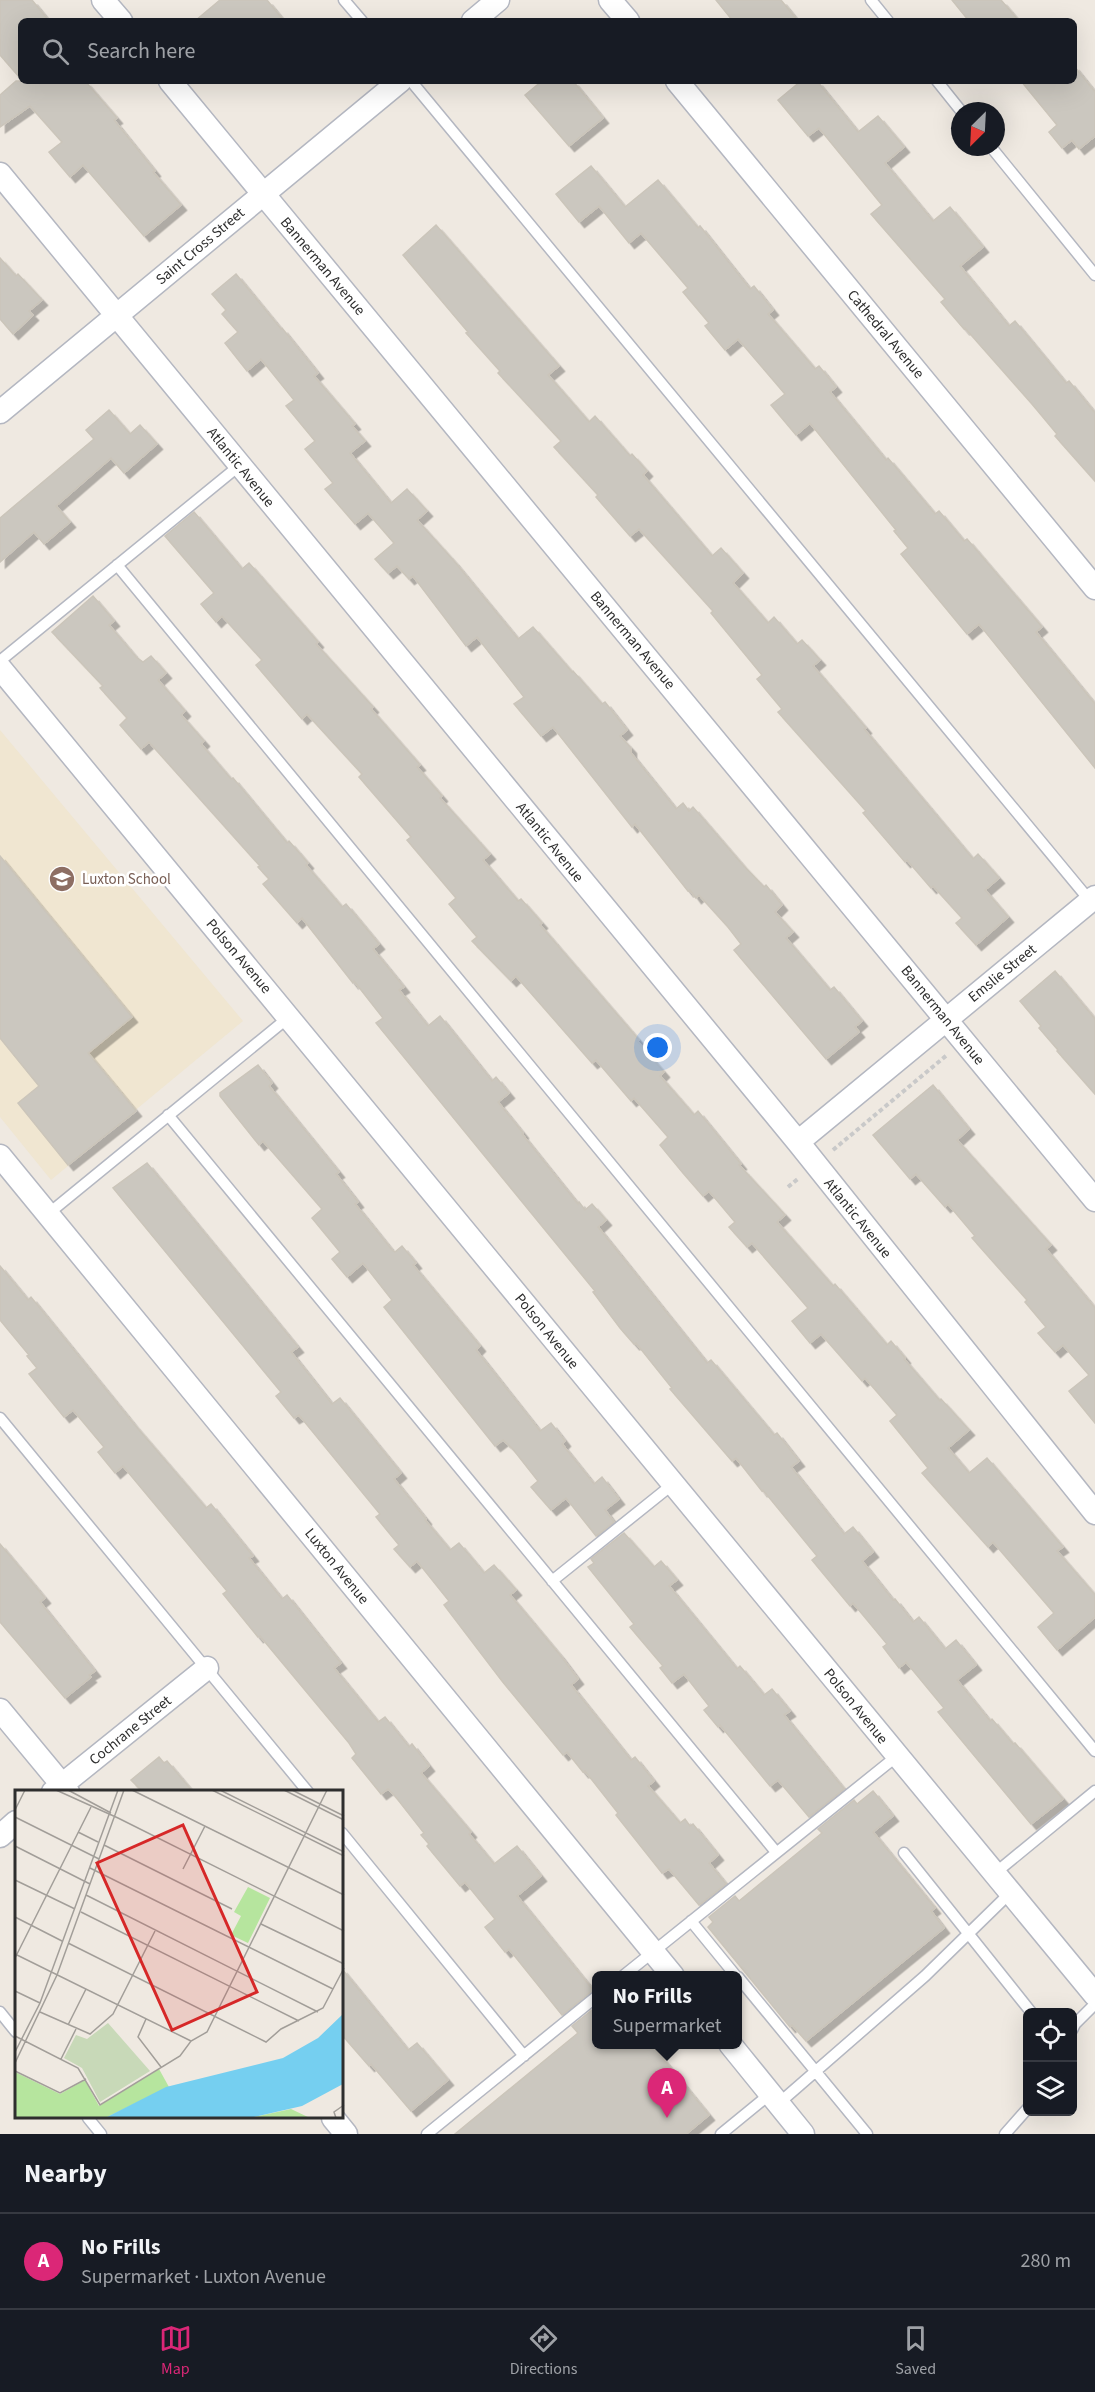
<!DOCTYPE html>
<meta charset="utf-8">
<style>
:root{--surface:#171b24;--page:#242831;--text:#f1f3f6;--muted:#9ea1a6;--line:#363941;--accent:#db2777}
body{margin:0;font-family:"Source Sans 3",sans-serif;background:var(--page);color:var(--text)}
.controls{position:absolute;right:18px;bottom:18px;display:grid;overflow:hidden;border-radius:9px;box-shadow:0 6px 24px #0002}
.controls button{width:54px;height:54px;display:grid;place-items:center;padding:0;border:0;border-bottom:2px solid var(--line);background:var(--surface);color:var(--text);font:30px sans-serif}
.compass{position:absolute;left:951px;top:102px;width:54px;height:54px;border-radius:50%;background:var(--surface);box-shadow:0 6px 24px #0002;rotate:204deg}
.you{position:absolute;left:658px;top:1048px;width:21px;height:21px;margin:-15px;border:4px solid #fff;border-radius:50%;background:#1a73e8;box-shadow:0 0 0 9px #1a73e833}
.badge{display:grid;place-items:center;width:39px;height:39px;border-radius:50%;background:var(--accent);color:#fff;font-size:20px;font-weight:700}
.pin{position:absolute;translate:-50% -50px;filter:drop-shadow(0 2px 3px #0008)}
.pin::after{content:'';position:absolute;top:32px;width:21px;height:18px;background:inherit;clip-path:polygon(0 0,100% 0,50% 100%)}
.popup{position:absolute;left:592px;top:1971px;width:150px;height:78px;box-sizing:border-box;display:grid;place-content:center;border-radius:9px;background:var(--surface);filter:drop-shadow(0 2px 4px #0005);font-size:20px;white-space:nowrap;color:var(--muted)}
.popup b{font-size:22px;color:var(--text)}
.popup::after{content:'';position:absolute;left:50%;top:100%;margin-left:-12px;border:12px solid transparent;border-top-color:var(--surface)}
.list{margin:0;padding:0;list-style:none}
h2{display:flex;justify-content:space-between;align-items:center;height:78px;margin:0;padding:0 24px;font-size:26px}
h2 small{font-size:20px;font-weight:400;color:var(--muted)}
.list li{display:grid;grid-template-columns:39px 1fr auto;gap:18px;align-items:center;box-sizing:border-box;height:96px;padding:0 24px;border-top:2px solid var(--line)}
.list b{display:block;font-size:22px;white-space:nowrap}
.list p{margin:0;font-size:20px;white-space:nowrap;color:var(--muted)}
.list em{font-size:20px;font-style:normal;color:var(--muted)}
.icon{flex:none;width:33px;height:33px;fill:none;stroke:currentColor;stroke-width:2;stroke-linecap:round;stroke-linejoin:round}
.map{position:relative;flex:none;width:1095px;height:2134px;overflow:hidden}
.search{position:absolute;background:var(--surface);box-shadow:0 6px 24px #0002;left:18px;right:18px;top:18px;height:66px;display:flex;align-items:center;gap:15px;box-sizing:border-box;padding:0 21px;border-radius:9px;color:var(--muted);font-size:22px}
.sheet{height:174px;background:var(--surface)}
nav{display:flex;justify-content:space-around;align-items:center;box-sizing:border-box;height:84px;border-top:2px solid var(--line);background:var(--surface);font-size:16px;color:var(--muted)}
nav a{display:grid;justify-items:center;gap:3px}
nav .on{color:var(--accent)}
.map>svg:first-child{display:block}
.education{fill:#f0e6d1}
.building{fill:#cbc7bf;stroke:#cbc5ba;stroke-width:1.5;filter:url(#shadow)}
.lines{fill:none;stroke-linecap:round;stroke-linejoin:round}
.service-casing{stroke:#b4b7c1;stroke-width:13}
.minor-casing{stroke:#b4b7c1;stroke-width:25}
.path{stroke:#c9c9c9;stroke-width:4;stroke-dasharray:4.5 3;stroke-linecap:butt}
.service{stroke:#fff;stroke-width:10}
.minor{stroke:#fff;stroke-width:22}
.labels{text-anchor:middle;stroke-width:5;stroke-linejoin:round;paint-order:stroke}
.street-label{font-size:15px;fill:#2e2e2e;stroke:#fff}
.education-label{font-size:15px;fill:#785e54;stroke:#fff;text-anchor:start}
.inset-road{fill:none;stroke:#a29e99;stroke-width:1.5}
.view{fill:#d62828;fill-opacity:0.15;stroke:#d62828;stroke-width:3}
.inset-edge{fill:none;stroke:#2e2e2e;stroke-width:3}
</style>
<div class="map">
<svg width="1095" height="2134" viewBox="0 0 1095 2134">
<defs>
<filter id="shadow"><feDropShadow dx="5.5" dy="5.5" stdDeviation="0" flood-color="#0004"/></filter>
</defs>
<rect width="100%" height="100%" fill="#efe9e1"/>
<path class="education" d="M0,730L243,1021L51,1180L0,1117Z"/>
<path class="building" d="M0,0H32L49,21H21V79L0,55Z
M220,0H267L284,21H195Z
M716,0H781L798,21H733Z
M952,0H1001L1019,21H969Z
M1074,66L1095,92V136L1079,149L1072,140L1062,148L1049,132L1057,125L1021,81H1074Z
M16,81H85L117,118L114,120L155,171L153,172L181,205L144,236L83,165L70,177L49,152L62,142L30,106L0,127V95Z
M542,81H573L603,118L569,146L525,95Z
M801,81H817L858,132L878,116L904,147L885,163L933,221L950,207L983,247L960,266L1009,326L1015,321L1066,383L1069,381L1095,413V481L1055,436L1057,434L1032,404L965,328L964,329L941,302L945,299L871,214L882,205L819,128L808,136L778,100Z
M591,166L625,207L658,180L698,228L700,226L750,289L754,286L773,310L768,314L815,369L819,366L836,387L830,392L886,460L888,458L935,514L939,511L964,541L967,539L1042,627L1036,632L1095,704V768L979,624L967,634L901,554L908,548L894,531L896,530L810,423L796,435L771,405L785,394L738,339L725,350L705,326L709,323L683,292L688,288L641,233L629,243L599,206L579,222L556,194Z
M436,225L559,366L548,375L589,422L595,416L630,456L632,454L647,471L643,475L712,556L721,548L743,573L733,583L768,623L774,617L797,644L802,640L820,660L813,666L866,728L864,729L973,859L978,854L999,878L985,890L1008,917L976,945L956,923L962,918L933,886L931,888L907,860L905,862L863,813L866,811L778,712L782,709L757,679L762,675L711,613L713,611L639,529L630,536L596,497L598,495L554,447L561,441L498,373L500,371L466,333L468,332L403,255Z
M0,258L16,276L18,274L42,300L29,311L33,315L13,334L0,319Z
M236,274L281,329L282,328L318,373L314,376L355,424L352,426L365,441L350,453L391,503L407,489L427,511L417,520L454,561L518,639L533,627L572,672L573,671L602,704L605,702L627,730L620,736L631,748V753L676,809L683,803L689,811L693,807L741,863L764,887L766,885L782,905L775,912L793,932L786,938L830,990L834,987L862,1021L855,1027L859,1032L826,1059L734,950L741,944L728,927L699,895L696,898L690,890L688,891L635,824L632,827L553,727L541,736L514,704L524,697L477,637L466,646L413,576L409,579L397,566L388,573L375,559L394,543L368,513L355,524L325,489L333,483L305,449L315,441L286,406L294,400L261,359L247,371L225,343L238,332L222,314L226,310L212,294Z
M109,410L130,434L140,425L157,444L124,473L111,458L56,506L70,522L44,544L34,532L0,562V518L94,439L86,430Z
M194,512L242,569L249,563L318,642L316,644L373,707L371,709L420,765L417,767L442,796L440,798L490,854L483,860L518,901L521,899L542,923L540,925L639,1040L637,1041L664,1072L660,1076L694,1115L698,1111L741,1164L739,1165L785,1215L777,1222L833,1286L835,1284L887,1345L891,1341L905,1358L904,1359L940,1401L941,1399L969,1430L948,1448L969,1473L987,1458L1063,1547L1057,1551L1095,1595V1617L1057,1650L1038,1627L1054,1613L993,1542L988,1547L922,1473L928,1468L890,1421L897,1415L865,1378L862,1381L821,1334L810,1343L792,1321L808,1308L752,1243L747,1247L729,1227L735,1222L709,1191L703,1196L683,1173L660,1145L668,1137L634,1098L631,1101L596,1060L592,1063L516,976L511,981L472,941L477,937L449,904L456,898L407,840L411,837L359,777L362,774L307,714L302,719L256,665L262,660L222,616L216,622L201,604L214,593L165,536Z
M93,596L114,621L109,625L136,657L143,662L151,656L166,673L158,680L185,711L181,715L204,741L201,744L231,779L233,778L287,843L289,841L308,863L306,865L342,907L346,904L379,944L373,949L404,987L399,990L428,1026L440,1016L492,1081L496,1077L509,1093L498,1102L523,1133L522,1134L578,1204L579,1202L585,1210L592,1204L606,1220L598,1227L707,1363L711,1360L774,1435L777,1433L799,1461L791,1467L844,1534L853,1527L873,1552L862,1561L893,1600L895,1599L913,1622L919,1617L945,1649L956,1640L976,1665L957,1680L990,1721L992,1719L1013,1744L1015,1743L1063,1799L1031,1824L938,1712L944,1708L906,1662L899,1668L883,1647L887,1644L853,1603L850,1606L812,1560L817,1556L763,1490L762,1491L736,1458L732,1461L670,1389L672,1388L636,1343L634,1344L620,1328L593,1292L595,1291L376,1023L383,1018L354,981L353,983L302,918L297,923L263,884L269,879L258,867L260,866L149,742L141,749L120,725L127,718L100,688L103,686L52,632Z
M0,856L132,1017L88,1053L136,1111L68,1165L18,1103L39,1086L0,1038Z
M1055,971L1095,1019V1094L1057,1051L1058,1050L1039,1028L1041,1026L1020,1001Z
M258,1065L272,1083L269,1086L339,1172L336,1174L358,1202L355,1204L392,1250L395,1252L402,1246L416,1263L413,1265L480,1346L476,1350L540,1431L551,1423L565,1441L562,1444L594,1484L602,1477L619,1499L605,1510L614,1522L596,1536L566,1498L551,1510L531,1487L538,1481L512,1448L503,1440L495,1446L384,1307L392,1300L363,1263L347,1277L332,1259L340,1252L312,1218L322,1209L263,1141L259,1145L220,1096V1093Z
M933,1085L969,1129L957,1140L1051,1245L1046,1249L1095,1308V1423L1069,1391L1089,1375L1063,1345L1055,1352L1038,1333L1046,1327L1025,1302L1027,1300L972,1238L975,1236L948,1204L945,1207L916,1174L910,1179L873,1135Z
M147,1163L298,1347L291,1352L332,1404L340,1398L401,1473L394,1479L426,1519L425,1520L450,1550L459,1543L484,1573L494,1565L516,1590L510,1595L560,1655L578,1679L571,1685L631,1760L635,1757L654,1781L648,1786L680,1823L685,1819L690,1826L693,1824L718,1855L709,1863L726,1884L699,1905L669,1869L662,1873L616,1815L618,1813L585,1771L583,1772L567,1752L563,1755L502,1681L444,1605L449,1601L417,1561L410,1567L394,1549L399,1545L376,1517L380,1514L299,1415L294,1418L276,1396L281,1392L113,1188Z
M0,1266L28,1300L31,1297L133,1423L206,1508L211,1504L253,1556L249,1558L282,1599L287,1595L341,1663L334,1668L378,1722L385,1717L409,1747L412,1744L429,1766L421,1773L471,1832L469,1834L494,1864L517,1846L541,1876L517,1896L593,1990L562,2015L509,1949L505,1952L485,1927L495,1919L465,1882L460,1886L427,1846L429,1844L421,1835L424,1833L395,1796L388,1789L381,1794L352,1758L356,1754L349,1743L260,1636L258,1637L223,1594L227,1591L123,1466L115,1473L98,1452L104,1447L73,1410L64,1417L29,1374L37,1368L27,1356L29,1355L0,1320Z
M624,1533L654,1567L661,1561L677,1580L669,1586L737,1669L740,1666L764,1695L772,1689L790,1711L784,1715L844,1789L809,1817L778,1780L770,1786L720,1725L718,1727L704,1710L709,1706L684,1674L672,1683L660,1668L663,1666L630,1627L634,1624L588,1567L594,1563L591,1559Z
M0,1544L45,1598L40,1602L95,1671L89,1675L91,1677L65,1698L0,1622Z
M159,1757L164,1763L167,1761L193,1792H143L131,1780Z
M873,1791L893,1816L873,1832L935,1908L931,1911L944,1928L806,2041L792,2025L790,2027L708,1927L713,1922L709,1917L735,1896L739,1901L822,1833L818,1829L854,1800L857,1804Z
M342,1969L408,2050L417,2043L448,2080L411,2111L371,2064L369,2066L342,2035Z
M597,2006V2044H651L709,2115L686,2134H455L578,2033L572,2026Z"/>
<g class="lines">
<g class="service-casing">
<path id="service" d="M344,0L362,21
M871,0L888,21
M411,81L1091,902
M937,81L961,111
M991,147L1095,275
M117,565L1095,1751
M0,661L240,465
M168,1115L776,1852
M48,1214L289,1017
M0,1418L308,1792
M552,1581L673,1484
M342,1833L524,2056
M904,1853L1031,2012
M994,1874L1095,1791
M691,1921L736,1976
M623,1976L897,1756
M738,1977L867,2134
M0,2012L16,2032
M1072,2030L1075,2024L1095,2004
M778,2104L925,1976L1010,1893
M88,2118L101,2134
M427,2134L596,1997
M721,2134L770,2094
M1005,2134L1028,2108"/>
</g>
<g class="minor-casing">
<path id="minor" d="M103,0L121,21
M610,0L628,21
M473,21L498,0
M170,81L1095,1200
M677,81L1095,588
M0,174L798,1142L1095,1513
M0,412L400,81
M0,668L1095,1995
M798,1142L1095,897
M0,1156L673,1976
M0,1710L68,1792
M53,1792L207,1668
M0,1836L16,1822
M730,2044L803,2134
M333,2118L346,2134"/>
</g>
<path class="path" d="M833,1150L947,1055
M788,1187L799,1178"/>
<use href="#service" class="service"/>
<use href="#minor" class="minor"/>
</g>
<defs>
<g id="school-disc" transform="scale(1.35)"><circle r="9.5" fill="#8d6e63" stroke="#fff"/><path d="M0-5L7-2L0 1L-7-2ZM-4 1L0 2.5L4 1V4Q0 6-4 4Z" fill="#fff"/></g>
</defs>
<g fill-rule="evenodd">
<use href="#school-disc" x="62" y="879"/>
</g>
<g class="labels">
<g class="street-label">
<text transform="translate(200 246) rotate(-40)" y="5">Saint Cross Street</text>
<text transform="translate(323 266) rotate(50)" y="5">Bannerman Avenue</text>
<text transform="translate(886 334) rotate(50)" y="5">Cathedral Avenue</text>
<text transform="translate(241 467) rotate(51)" y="5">Atlantic Avenue</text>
<text transform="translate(633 640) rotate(50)" y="5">Bannerman Avenue</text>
<text transform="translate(550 842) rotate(51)" y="5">Atlantic Avenue</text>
<text transform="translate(239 956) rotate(50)" y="5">Polson Avenue</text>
<text transform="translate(1002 973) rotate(-39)" y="5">Emslie Street</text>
<text transform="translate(943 1015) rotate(51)" y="5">Bannerman Avenue</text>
<text transform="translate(858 1218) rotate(51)" y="5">Atlantic Avenue</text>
<text transform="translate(547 1331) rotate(51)" y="5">Polson Avenue</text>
<text transform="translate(337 1566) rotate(51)" y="5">Luxton Avenue</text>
<text transform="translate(856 1706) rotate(51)" y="5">Polson Avenue</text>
<text transform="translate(130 1730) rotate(-39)" y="5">Cochrane Street</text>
</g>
<g class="education-label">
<text x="82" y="884">Luxton School</text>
</g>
</g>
<g transform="translate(15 1790)">
<rect width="328" height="328" fill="#efe9e1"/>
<path d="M93,233L135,281L85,312L67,278L49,268L61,245L72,249Z" fill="#c8d9b8"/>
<path d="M233,97L255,108L233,153L216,145L226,126L219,122ZM144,279L154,297L90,328H0V282L45,304L70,290L84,316ZM276,319L295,328H235Z" fill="#b6e59e"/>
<path d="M328,224V294L287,316L235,328H90L151,297L268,268L303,248Z" fill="#75cff0"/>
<path class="inset-road" d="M41,0L103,28M53,0L96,23M117,0L329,105M197,0L329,66M205,0L329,62M269,0L329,30M277,0L329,26M0,20L10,0M0,27L84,69M103,28L329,141M63,42L83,52M89,55L217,119M0,56L75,94M75,78L318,199M168,79L190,36M0,90L60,119M71,105L303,222M66,122L284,231M0,127L47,151M246,134L329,174M53,153L251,252L266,239L308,218L329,178M0,164L176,251M0,168L76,17M0,201L25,213M25,222L75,244L98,224L140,141M131,229L123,247L146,277M53,235L71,199M0,246L63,278L85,315L165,266L176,251L192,242L312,0M0,262L25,213L103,0M46,269L61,239M0,273L42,185L109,0M0,281L45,303L71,289M321,328L319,322L329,315"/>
<path class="view" d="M168,35L242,202L157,240L82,73Z"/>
<rect width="328" height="328" class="inset-edge"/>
</g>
</svg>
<div class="controls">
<button><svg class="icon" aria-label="locate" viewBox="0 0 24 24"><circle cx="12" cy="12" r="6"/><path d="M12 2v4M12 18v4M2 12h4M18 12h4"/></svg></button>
<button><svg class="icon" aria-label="layers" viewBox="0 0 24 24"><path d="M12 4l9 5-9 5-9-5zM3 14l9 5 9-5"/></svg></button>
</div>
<svg class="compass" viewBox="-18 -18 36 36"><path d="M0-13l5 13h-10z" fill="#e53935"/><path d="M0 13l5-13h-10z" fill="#9ea1a6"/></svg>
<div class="you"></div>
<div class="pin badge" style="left:667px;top:2118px">A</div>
<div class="popup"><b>No Frills</b>Supermarket</div>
<div class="search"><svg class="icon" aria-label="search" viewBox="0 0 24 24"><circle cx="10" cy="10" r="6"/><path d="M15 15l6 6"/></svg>Search here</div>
</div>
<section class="sheet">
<h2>Nearby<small></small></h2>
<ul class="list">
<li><span class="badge">A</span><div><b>No Frills</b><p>Supermarket · Luxton Avenue</p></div><em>280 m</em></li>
</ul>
</section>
<nav>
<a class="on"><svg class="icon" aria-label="map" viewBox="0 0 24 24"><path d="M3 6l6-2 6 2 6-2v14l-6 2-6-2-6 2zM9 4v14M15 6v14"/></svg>Map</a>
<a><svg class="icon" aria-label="directions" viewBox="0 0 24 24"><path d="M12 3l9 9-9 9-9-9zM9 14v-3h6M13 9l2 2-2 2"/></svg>Directions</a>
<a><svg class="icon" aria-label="saved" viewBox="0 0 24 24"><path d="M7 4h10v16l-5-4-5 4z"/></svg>Saved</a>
</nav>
